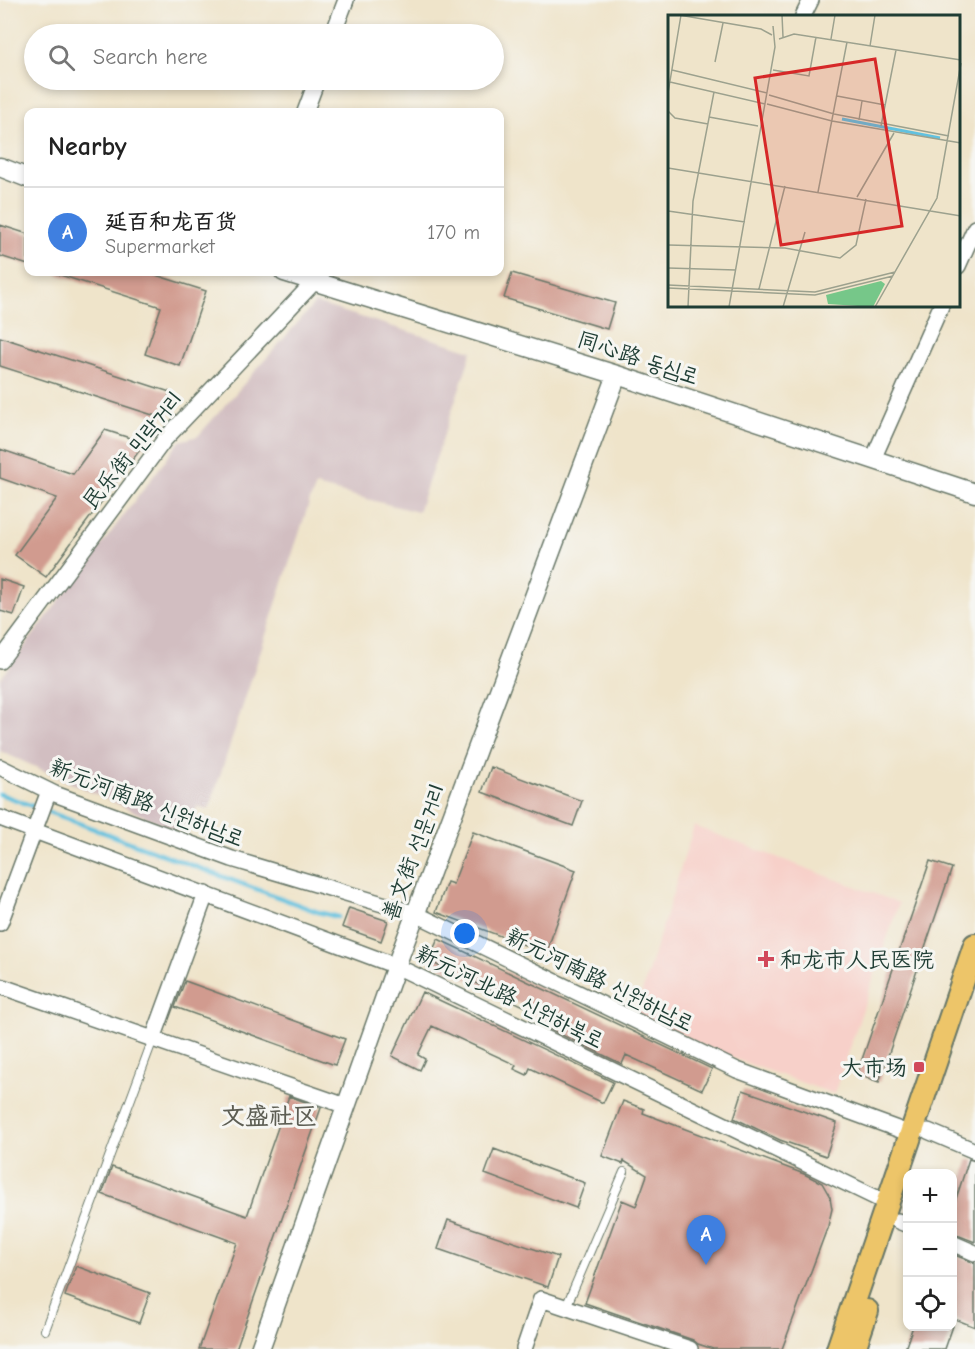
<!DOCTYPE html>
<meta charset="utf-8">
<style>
:root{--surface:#fff;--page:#f6f6f6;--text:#222;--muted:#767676;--line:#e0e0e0;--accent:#d1495b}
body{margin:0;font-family:"Comic Neue","LXGW WenKai TC","Poor Story",sans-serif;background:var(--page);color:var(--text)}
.controls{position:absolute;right:18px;bottom:18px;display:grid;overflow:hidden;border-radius:12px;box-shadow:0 3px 9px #0003}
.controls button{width:54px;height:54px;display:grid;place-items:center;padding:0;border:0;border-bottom:2px solid var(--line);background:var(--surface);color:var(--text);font:30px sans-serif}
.you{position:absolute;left:465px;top:934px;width:21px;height:21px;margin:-15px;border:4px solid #fff;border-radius:50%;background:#1a73e8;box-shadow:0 0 0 9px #1a73e833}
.badge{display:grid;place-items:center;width:39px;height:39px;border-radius:50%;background:var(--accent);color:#fff;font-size:20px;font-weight:700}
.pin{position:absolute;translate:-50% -50px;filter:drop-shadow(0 2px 3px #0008)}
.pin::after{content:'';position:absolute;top:32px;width:21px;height:18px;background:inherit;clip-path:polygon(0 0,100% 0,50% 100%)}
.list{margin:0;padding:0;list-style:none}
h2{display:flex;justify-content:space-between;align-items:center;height:78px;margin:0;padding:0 24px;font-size:26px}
h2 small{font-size:20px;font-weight:400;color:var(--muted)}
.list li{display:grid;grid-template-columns:39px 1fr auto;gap:18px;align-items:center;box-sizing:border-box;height:90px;padding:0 24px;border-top:2px solid var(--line)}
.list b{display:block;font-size:22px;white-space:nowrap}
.list p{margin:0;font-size:20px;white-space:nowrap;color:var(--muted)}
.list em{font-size:20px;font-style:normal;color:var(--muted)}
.icon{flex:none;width:33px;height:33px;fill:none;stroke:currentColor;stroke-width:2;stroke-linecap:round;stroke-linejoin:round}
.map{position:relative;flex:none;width:975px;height:1349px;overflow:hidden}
.search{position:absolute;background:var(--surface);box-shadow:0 3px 9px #0003;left:24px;top:24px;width:480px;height:66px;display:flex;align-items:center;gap:15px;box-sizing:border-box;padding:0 21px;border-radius:33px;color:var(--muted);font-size:22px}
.panel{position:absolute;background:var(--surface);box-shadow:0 3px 9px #0003;left:24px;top:108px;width:480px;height:168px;border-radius:12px}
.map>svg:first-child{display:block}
.built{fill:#f7d0c9}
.industrial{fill:#d2bec1}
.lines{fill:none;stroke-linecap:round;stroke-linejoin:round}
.stream{stroke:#61c1df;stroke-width:4.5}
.building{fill:#d19b8f}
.service-casing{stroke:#687768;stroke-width:10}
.minor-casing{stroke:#687768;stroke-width:18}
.tertiary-casing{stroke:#687768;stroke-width:21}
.primary-casing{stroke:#687768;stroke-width:26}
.service{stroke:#fff;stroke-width:8}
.minor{stroke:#fff;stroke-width:15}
.tertiary{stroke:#fff;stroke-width:18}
.primary{stroke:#edc569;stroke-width:22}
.poi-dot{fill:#d1495b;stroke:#f6f6f2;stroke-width:2}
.labels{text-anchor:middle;stroke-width:6;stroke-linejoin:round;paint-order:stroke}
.street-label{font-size:22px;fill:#1f3d34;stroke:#f6f6f2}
.poi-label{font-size:22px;fill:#1f3d34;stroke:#f6f6f2;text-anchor:start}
.neighbourhood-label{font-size:24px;font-weight:bold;fill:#5d5e54;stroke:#f6f6f2}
.inset-river{fill:none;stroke:#61c1df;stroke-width:3}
.inset-road{fill:none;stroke:#9ca18e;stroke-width:1.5}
.view{fill:#d62828;fill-opacity:0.15;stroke:#d62828;stroke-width:3}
.inset-edge{fill:none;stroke:#1f3d34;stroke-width:3}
</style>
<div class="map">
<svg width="975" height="1349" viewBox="0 0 975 1349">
<rect width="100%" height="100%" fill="#f6f6f2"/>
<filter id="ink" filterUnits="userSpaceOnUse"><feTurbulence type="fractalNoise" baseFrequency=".0167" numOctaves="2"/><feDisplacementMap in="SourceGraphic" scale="12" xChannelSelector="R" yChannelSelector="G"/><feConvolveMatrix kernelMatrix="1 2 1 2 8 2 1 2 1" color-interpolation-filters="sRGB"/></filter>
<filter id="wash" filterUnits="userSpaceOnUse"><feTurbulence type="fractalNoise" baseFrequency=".008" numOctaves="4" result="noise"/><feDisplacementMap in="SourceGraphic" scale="24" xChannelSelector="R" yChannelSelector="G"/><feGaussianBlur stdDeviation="1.35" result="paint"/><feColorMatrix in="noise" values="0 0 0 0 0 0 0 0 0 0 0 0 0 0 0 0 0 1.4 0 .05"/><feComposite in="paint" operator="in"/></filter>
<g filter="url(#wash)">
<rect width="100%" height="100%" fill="#efe4ca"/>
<path class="built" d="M694,826L899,903L834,1094L721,1054L635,1014Z"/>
<path class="industrial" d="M315,303L472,351L418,512L316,486L310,500L209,809L197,807L186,835L0,751V679L180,441L198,436Z"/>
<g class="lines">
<path class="stream" d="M0,794L318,912L338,917"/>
</g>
<g id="blocks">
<path class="building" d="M0,225L28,234V265L0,256Z
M57,272H146L206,291L180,366L145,354L161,307L57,274Z
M512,273L615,303L607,329L504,298Z
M0,337L170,392L162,418L0,366Z
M105,430L145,443L46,577L15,555L57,498L0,478V449L73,474Z
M0,579L24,587L14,615L0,611Z
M491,767L582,801L573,826L482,792Z
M473,832L576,870L546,953L436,912L447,882L453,884Z
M930,861L952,868L879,1082L857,1074Z
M349,908L388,921L381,941L342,927Z
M438,939L712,1069L702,1090L626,1055L622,1064L537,1023L541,1014L428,961Z
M185,981L345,1039L335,1065L175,1007Z
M422,992L613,1082L603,1103L530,1068L527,1075L514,1069L516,1065L432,1026L418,1055L425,1059L420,1070L392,1056Z
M743,1090L837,1123L826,1156L780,1140L734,1118Z
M289,1096L321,1108L236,1349H199L237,1243L102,1194L112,1167L247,1216Z
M623,1101L644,1109L643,1113L804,1174L822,1183L830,1197L832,1209L828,1226L782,1349H713L698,1344L693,1340L585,1303L622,1200L636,1206L647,1175L624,1161L623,1164L602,1156Z
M494,1149L585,1183L576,1208L485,1174Z
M969,1159L975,1161V1242L952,1233V1211Z
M448,1220L558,1257L548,1287L438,1249Z
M952,1254L975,1263V1327L952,1318Z
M76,1266L150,1293L139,1323L65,1296Z
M913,1326H953L945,1349H905Z"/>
</g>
</g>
<g filter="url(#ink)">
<use href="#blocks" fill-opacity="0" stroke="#687768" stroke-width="1.5"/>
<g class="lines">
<g class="service-casing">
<path id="service" d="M566,1307L624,1172
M45,1330L153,1039"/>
</g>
<g class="minor-casing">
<path id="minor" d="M803,16L811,0
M333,34L346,0
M305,112L317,80
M958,266L975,228
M873,459L941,306
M0,661L165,439L315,281
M0,767L55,794L232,859L416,914L737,1070L911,1134
M0,818L396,966L887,1203
M0,923L49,791
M0,986L346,1106
M153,1039L206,894
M928,1131L975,1151
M898,1221L908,1225
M952,1243L975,1253
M524,1349L541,1299L690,1349"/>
</g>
<g class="tertiary-casing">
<path id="tertiary" d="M0,167L28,178
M284,272L617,375L975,493
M260,1349L396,966L617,375"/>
</g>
<g class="primary-casing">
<path id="primary" d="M838,1349L975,945
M854,1349L867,1311"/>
</g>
<use href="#service" class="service"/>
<use href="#minor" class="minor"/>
<use href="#tertiary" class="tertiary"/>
<use href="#primary" class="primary"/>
</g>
</g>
<g class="poi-dot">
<path d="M763 950h6v6h6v6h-6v6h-6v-6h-6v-6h6z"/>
<rect x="913" y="1061" width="12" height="12" rx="3"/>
</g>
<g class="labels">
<g class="street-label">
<text transform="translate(638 357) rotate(18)" y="8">同心路 동심로</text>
<text transform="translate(132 450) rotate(-51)" y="8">民乐街 민락거리</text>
<text transform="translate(147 802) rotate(21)" y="8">新元河南路 신원하남로</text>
<text transform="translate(413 852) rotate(-70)" y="8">善文街 선문거리</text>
<text transform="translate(600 979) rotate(26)" y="8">新元河南路 신원하남로</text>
<text transform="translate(510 996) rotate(26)" y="8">新元河北路 신원하북로</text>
</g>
<g class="poi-label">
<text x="780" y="967">和龙市人民医院</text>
<text x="907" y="1075" text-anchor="end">大市场</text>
</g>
<g class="neighbourhood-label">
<text x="269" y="1124">文盛社区</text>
</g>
</g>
<g transform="translate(668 15)">
<rect width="292" height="292" fill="#efe4ca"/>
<path d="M213,266L217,269L205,292L160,289L158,280Z" fill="#76c789"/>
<path class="inset-river" d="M174,104L272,123"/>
<path class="inset-road" d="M11,0L93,14L104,20M114,0L115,22M111,24L126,19L293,45M163,24L167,0M202,31L207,0M47,47L55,8M4,55L99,78M105,55L141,61L148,22M2,67L97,89M0,78L13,0M101,80L166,99L281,121M169,81L217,90M99,89L164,106L293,128M0,96L7,103L40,109M41,102L90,111M191,105L194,86M213,111L228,35M0,153L293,201M150,177L179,27M189,182L226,118M0,196L77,207M0,230L117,233L172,243L188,230L198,184M0,253L68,255M0,270L147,277L227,257M0,273L147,280L225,261M91,274L117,171M20,292L25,186L46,77M61,292L107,32L105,11M115,292L137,217M207,292L269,183L293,48"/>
<path class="view" d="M207,44L234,211L113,230L87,63Z"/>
<rect width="292" height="292" class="inset-edge"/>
</g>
</svg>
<div class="controls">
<button>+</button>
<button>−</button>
<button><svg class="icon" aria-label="locate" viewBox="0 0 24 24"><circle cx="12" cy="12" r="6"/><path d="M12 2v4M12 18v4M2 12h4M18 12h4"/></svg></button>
</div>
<div class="you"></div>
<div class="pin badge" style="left:706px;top:1265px;background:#3f7fe0">A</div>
<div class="search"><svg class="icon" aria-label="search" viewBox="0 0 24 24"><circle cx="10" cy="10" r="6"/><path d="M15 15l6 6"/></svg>Search here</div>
<section class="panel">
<h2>Nearby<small></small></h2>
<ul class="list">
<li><span class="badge" style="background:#3f7fe0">A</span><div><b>延百和龙百货</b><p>Supermarket</p></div><em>170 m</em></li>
</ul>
</section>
</div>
